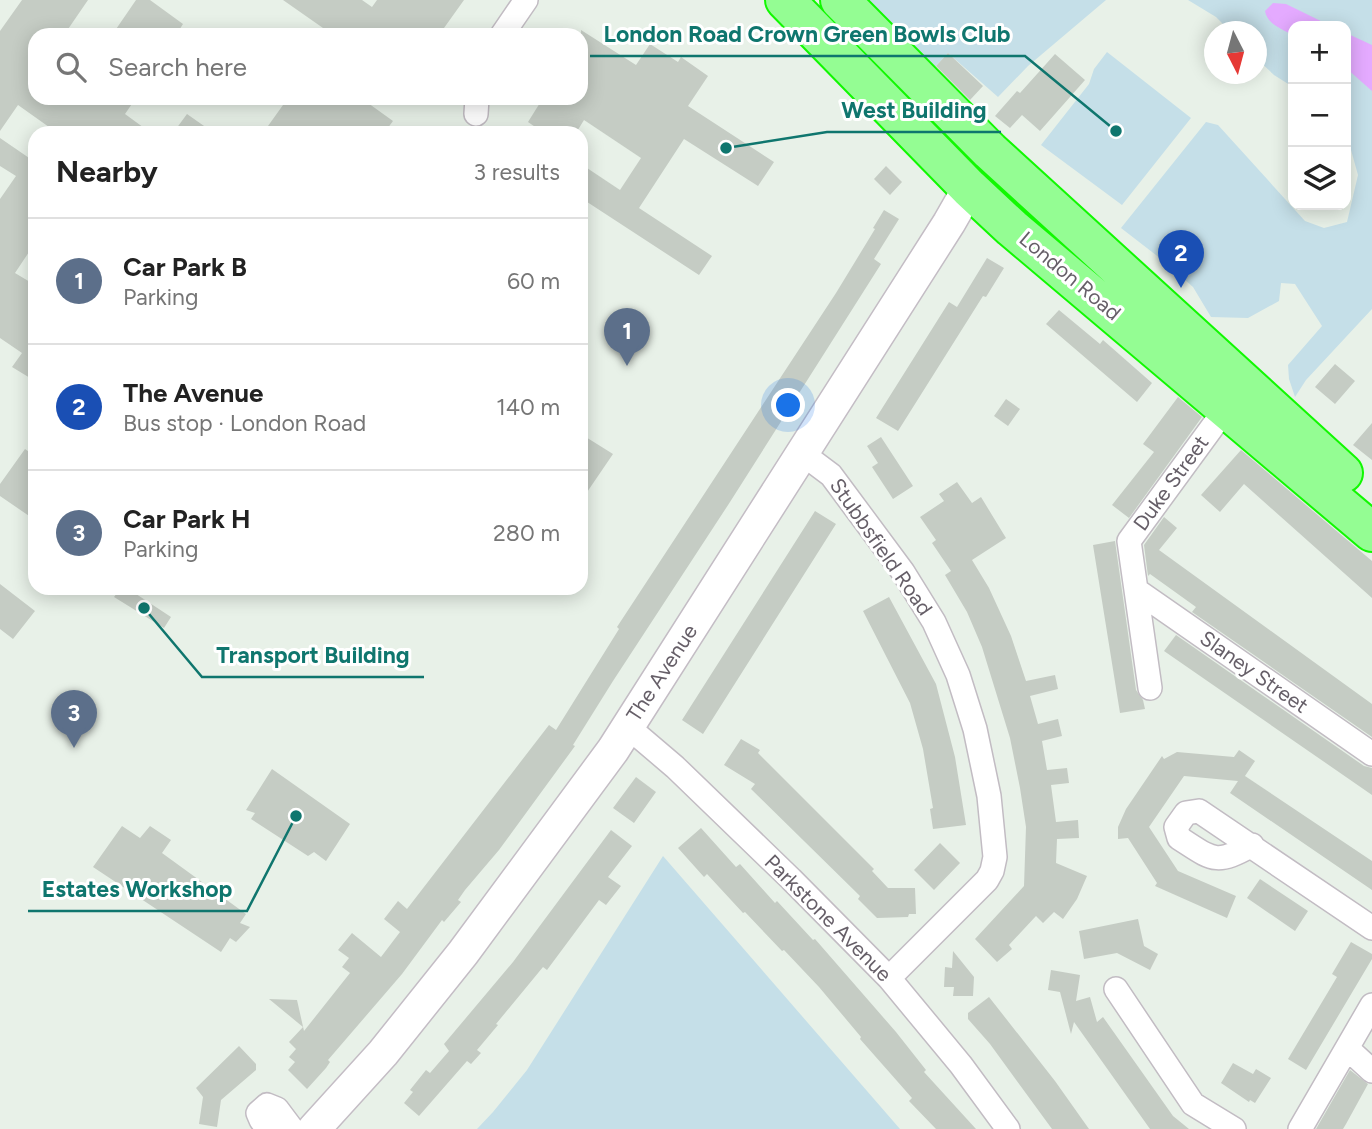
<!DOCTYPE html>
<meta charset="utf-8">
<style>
:root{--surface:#fff;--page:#f2f2f2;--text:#222;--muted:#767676;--line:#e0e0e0;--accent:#ea580c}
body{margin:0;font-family:Figtree,sans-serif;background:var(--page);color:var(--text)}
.controls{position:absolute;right:21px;top:21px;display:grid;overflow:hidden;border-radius:14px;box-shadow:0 4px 18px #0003}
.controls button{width:63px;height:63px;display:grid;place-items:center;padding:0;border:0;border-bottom:2px solid var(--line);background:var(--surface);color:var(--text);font:35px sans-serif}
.compass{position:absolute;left:1204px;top:21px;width:63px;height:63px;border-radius:50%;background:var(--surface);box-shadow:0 4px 18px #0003;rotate:174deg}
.you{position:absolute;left:789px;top:406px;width:24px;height:24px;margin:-18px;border:5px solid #fff;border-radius:50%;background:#1a73e8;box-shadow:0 0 0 10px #1a73e833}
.badge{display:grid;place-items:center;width:46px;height:46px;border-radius:50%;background:var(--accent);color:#fff;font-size:23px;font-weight:700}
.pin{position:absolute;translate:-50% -58px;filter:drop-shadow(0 2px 4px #0008)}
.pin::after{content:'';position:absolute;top:37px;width:24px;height:21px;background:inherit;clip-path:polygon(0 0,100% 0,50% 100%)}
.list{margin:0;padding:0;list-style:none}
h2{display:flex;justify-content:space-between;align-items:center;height:91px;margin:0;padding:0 28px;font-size:30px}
h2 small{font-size:23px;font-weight:400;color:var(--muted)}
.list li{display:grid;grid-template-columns:46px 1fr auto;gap:21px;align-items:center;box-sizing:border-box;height:126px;padding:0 28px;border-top:2px solid var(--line)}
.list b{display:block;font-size:26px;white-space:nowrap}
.list p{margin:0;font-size:23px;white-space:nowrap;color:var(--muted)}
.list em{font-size:23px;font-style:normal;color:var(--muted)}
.icon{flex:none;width:38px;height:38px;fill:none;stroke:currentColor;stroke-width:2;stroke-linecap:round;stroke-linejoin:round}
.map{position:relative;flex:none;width:1372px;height:1129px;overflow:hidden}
.search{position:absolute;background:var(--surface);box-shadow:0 4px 18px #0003;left:28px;top:28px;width:560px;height:77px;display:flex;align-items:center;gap:18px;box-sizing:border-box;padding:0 24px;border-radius:21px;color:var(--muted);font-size:26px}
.panel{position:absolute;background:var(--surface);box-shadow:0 4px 18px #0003;left:28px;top:126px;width:560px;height:469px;border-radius:21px}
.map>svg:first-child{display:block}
.green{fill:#c5dfe8}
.water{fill:#e4aaff}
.building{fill:#c5ccc4}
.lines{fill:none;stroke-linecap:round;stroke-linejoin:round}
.street-casing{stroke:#c2bcc3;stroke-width:26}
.secondary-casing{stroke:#c4bdc5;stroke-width:35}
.highway-casing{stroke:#11f801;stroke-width:42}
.street{stroke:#fff;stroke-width:23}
.secondary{stroke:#fff;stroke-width:32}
.highway{stroke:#94fd93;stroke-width:38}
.labels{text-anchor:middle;stroke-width:6;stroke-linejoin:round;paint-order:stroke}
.street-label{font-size:21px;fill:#665f68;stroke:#fff}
.leader{fill:none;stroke:#0f766e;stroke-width:2.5}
.callout-dot{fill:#0f766e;stroke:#fff;stroke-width:2.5}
.callout-label{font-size:23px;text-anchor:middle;font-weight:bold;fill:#0f766e;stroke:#fff;stroke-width:6;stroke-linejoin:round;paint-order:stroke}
</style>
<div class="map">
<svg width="1372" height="1129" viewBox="0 0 1372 1129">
<rect width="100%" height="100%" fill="#e8f1e8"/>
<path class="green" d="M862,0H1106L1028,66L998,97L948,53L931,71Z
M1188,0H1372V309L1306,380L1295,397L1289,379L1288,365L1322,326L1295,284L1281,283L1279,301L1248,318L1211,317L1193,287L1165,262L1121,228L1206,122L1218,125L1305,221L1324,228L1347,222L1358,175L1346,132V26H1293V87L1274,75L1257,59L1256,32L1230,31L1216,17Z
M1107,52L1191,118L1122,205L1041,145L1089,84L1094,69Z
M663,856L900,1129H477L493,1112L527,1070Z"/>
<path class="water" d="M1273,3L1286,4L1331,26H1293V35C1282,29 1267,24 1265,11Z
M1346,33L1372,45V91L1346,68Z"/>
<path class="building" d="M22,0H88L64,35H35V98H136L125,114L151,133H45L49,127L18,105L0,131V31Z
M136,0H150L183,24L176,35H112Z
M283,0H362L372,7L377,0H464L439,35H333Z
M581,30L636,65L650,44L678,62L681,57L708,76L688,106L774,162L758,186L684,139L639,208L712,256L699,275L581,198V164L620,190L641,158L584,120L576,133H544L528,122L543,98H581Z
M948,53L983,86L970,100L936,66Z
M1055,54L1085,80L1040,131L1022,115L1010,128L995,116L1017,91L1020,93Z
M288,98H361L393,121L384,133H263Z
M187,114L214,133H173Z
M0,138L35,162V243L15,273L35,285V381L12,367L22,353L0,338V199L16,176L0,166Z
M886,166L902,182L890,195L874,179Z
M884,210L899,219L874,259L881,264L730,502L613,681L573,745L575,746L499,850L465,890L458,900L461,902L444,922L442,920L402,974L328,1060L330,1062L326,1068L307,1089L288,1070L295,1062L289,1057L296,1049L289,1042L303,1027L269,999L297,1000L304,1031L350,973L342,967L349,958L338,950L352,933L381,957L400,932L384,919L398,901L407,909L549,725L556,730L619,629L617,627L836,293L875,229L873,228Z
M987,258L1004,268L986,297L983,296L898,431L876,418L949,302L957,307Z
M1059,310L1100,344L1103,340L1152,383L1137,402L1046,324Z
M1335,364L1355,381L1335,404L1315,387Z
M1178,397L1202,417L1129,518L1112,505L1154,452L1143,444Z
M1006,399L1020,409L1008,426L994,416Z
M1372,423V460L1353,445Z
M581,434L613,454L581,501Z
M881,437L913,486L893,499L872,467L878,463L867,446Z
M25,449L35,456V520L0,496V484Z
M1241,450L1372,561V598L1244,484L1220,512L1201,495Z
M957,482L972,503L981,497L1006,538L972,560L989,588L1011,636L1026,681L1055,675L1058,689L1030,696L1038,724L1058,719L1062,736L1042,741L1047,770L1067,768L1069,783L1051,785L1056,822L1078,820L1079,838L1057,839L1056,863L1087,876L1077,899L1063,919L1054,912L1043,923L1036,916L1009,945L1012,949L997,962L975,939L1024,886L1026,827L1020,788L1010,738L982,647L967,612L945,575L951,571L932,543L936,540L920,517L944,501L939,494Z
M815,511L836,524L703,734L682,720Z
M1164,517L1177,528L1159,550L1372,704V737L1192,612L1196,607L1150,574L1148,576L1144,545Z
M1115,541L1136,690L1143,700L1145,709L1120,713L1093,545Z
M0,584L35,611L13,639L0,629Z
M121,588H127L171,617L164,628L114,597Z
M889,597L936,684L955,757L966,825L933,829L930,809L933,808L923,749L910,703L863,611Z
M1176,635L1364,766L1372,768V795L1164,651Z
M741,739L760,750L758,753L874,869L872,871L888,888H915L916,914H909L908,917L877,918L858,899L860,896L751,789L755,784L724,765Z
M1239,750L1255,761L1245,776L1372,861V890L1230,793L1238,781L1184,776L1149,827L1178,871L1236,896L1227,918L1155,886L1157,883L1128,838L1118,839V827L1126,809L1162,756L1164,759L1177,752L1234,757Z
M272,769L350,824L326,861L314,852L308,856L251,819L255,813L246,810Z
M636,777L656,792L634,823L613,808Z
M122,826L140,838L150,826L171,840L162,853L246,914L240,923L250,927L236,942L230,938L221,952L93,867Z
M701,828L736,867L740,864L775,903L777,901L813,940L815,939L896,1032L926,1070L924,1072L976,1129H936L909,1101L912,1098L860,1039L861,1037L819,987L784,950L782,951L745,912L743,913L707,874L704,877L678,848Z
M611,830L632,846L608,877L621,886L606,905L599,900L547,970L543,967L496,1024L498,1025L477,1050L481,1053L471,1064L467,1061L419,1116L404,1103L413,1092L410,1090L426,1070L430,1073L449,1051L444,1044L513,962Z
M940,843L960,863L934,890L914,870Z
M1260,879L1308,911L1295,931L1247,898Z
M1138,919L1144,946L1158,954L1150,970L1117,953L1084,959L1079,931Z
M1351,942L1372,954V959L1306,1070L1288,1059L1337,977L1332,974Z
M953,951L974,977L973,996H953L954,987H944L945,967L952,968Z
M1051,970L1080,975L1076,1001L1090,997L1097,1022L1103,1017L1173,1116L1189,1129H1150L1074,1022L1071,1034L1060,992L1048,990Z
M989,997L1055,1081L1089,1129H1052L990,1044L968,1019V1013Z
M239,1046L256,1064V1070L221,1100L217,1127L199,1124L203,1097L196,1088Z
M1233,1063L1253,1074L1256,1069L1271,1078L1255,1103L1250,1100L1249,1102L1221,1083Z
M1350,1070L1368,1084L1346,1124L1343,1129H1316Z"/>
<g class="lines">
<g class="street-casing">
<path id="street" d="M502,35L526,0
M476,114L477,98
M803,454L831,475L903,572L934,622L958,675L975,729L989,796L995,857L992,871L987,880L889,978
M1136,590L1372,754
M1150,688L1129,541L1227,407
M628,727L675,767L791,879L889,978L961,1065L1008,1129
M1252,845C1215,866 1212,859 1179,838L1176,827L1186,813L1199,811L1372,928
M1116,989L1193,1104L1234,1129
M1348,1049L1372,1071
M268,1129L261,1120L258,1113L267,1105L277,1109L292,1129
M1300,1129L1372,1005"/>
</g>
<g class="secondary-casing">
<path id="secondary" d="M314,1129L383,1053L463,953L613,750L949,223L969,188"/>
</g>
<g class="highway-casing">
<path id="highway" d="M785,0L969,188L1012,228L1372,532
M840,0L990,151L1343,473"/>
</g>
<use href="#street" class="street"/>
<use href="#secondary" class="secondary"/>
<use href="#highway" class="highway"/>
</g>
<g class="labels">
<g class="street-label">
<text transform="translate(1070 276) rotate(40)" y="7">London Road</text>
<text transform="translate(1171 483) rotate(-54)" y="7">Duke Street</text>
<text transform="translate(881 547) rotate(55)" y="7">Stubbsfield Road</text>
<text transform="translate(1254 672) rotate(35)" y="7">Slaney Street</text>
<text transform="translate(662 673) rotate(-57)" y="7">The Avenue</text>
<text transform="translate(828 918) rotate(45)" y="7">Parkstone Avenue</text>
</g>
</g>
<path class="leader" d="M1116 131L1025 56H590M726 148L827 132H1001M144 608L202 677H424M296 816L247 911H28"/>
<g class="callout-dot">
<circle cx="1116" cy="131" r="7"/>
<circle cx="726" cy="148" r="7"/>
<circle cx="144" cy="608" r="7"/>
<circle cx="296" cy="816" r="7"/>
</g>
<g class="callout-label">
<text x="807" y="42">London Road Crown Green Bowls Club</text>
<text x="914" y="118">West Building</text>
<text x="313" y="663">Transport Building</text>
<text x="137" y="897">Estates Workshop</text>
</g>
</svg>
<div class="controls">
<button>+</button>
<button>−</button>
<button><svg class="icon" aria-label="layers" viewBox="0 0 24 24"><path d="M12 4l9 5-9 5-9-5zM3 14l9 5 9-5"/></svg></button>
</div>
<svg class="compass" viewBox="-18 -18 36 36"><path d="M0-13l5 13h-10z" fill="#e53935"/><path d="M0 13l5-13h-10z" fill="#767676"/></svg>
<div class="you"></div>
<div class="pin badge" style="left:627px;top:366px;background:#5c6f8a">1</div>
<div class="pin badge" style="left:1181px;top:288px;background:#1a4fb4">2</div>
<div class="pin badge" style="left:74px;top:748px;background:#5c6f8a">3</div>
<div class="search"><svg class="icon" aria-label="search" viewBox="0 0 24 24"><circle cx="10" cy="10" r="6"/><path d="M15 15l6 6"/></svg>Search here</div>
<section class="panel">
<h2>Nearby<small>3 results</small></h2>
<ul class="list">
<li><span class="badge" style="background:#5c6f8a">1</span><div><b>Car Park B</b><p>Parking</p></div><em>60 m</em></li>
<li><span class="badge" style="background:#1a4fb4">2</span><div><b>The Avenue</b><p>Bus stop · London Road</p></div><em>140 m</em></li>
<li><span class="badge" style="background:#5c6f8a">3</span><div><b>Car Park H</b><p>Parking</p></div><em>280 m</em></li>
</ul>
</section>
</div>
